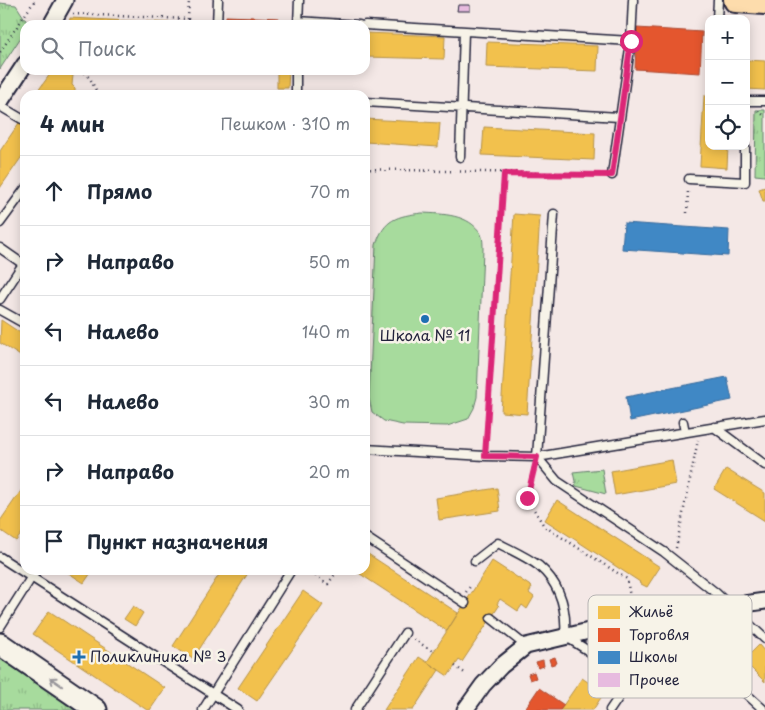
<!DOCTYPE html>
<html lang="ru">
<meta charset="utf-8">
<style>
:root{--surface:#fff;--page:#f2f2f3;--text:#1f2937;--muted:#747a83;--line:#e0e1e3}
body{margin:0;font-family:"Playpen Sans",sans-serif;background:var(--page);color:var(--text)}
.controls{position:absolute;right:15px;top:15px;display:grid;overflow:hidden;border-radius:10px;box-shadow:0 2px 12px #0003}
.controls button{width:45px;height:45px;display:grid;place-items:center;padding:0;border:0;border-bottom:1px solid var(--line);background:var(--surface);color:var(--text);font:25px sans-serif}
.stop{position:absolute;width:15px;height:15px;margin:-11px;border:4px solid #db2777;border-radius:50%;background:#fff}
.stop.end{background:#db2777;border-color:#fff;box-shadow:0 1px 5px #0008}
.list{margin:0;padding:0;list-style:none}
h2{display:flex;justify-content:space-between;align-items:center;height:65px;margin:0;padding:0 20px;font-size:21px}
h2 small{font-size:16px;font-weight:400;color:var(--muted)}
.list li{display:grid;grid-template-columns:32px 1fr auto;gap:15px;align-items:center;box-sizing:border-box;height:70px;padding:0 20px;border-top:1px solid var(--line)}
.list b{display:block;font-size:19px;white-space:nowrap}
.list em{font-size:16px;font-style:normal;color:var(--muted)}
.icon{flex:none;width:28px;height:28px;fill:none;stroke:currentColor;stroke-width:2;stroke-linecap:round;stroke-linejoin:round}
.map{position:relative;flex:none;width:765px;height:710px;overflow:hidden}
.search{position:absolute;background:var(--surface);box-shadow:0 2px 12px #0003;left:20px;top:20px;width:350px;height:55px;display:flex;align-items:center;gap:12px;box-sizing:border-box;padding:0 18px;border-radius:15px;color:var(--muted);font-size:19px}
.panel{position:absolute;background:var(--surface);box-shadow:0 2px 12px #0003;left:20px;top:90px;width:350px;height:485px;border-radius:15px}
.map>svg:first-child{display:block}
.park{fill:url(#park-tufts);stroke:#647e6c}
.garden{fill:#a7db9d;stroke:#647e6c}
.homes{fill:#f2c14e;stroke:#b49148}
.shops{fill:#e4572e;stroke:#aa4732}
.schools{fill:#3f88c5;stroke:#36699c}
.building{fill:#e7bbdf;stroke:#22223b}
.lines{fill:none;stroke-linecap:round;stroke-linejoin:round}
.lane-casing{stroke:#22223b;stroke-width:11}
.street-casing{stroke:#22223b;stroke-width:19}
.secondary-casing{stroke:#22223b;stroke-width:25}
.primary-casing{stroke:#22223b;stroke-width:28}
.path{stroke:#22223b;stroke-width:2.5;stroke-dasharray:1 4;stroke-linecap:butt}
.lane{stroke:#f7f3e8;stroke-width:8}
.street{stroke:#f7f3e8;stroke-width:15}
.secondary{stroke:#f7f3e8;stroke-width:21}
.primary{stroke:#fddcac;stroke-width:24}
.oneway{stroke:#97959a}
.route{stroke:#db2777;stroke-width:6}
.poi-dot{fill:#1f6fb2;stroke:#f7f3e8;stroke-width:2}
.labels{text-anchor:middle;stroke-width:5;stroke-linejoin:round;paint-order:stroke}
.poi-label{font-size:15px;fill:#22223b;stroke:#f7f3e8}
.key{fill:#f7f3e8;stroke:#b7b4b4;stroke-width:1}
.key-label{font-size:14px;fill:#22223b}
</style>
<div class="map">
<svg width="765" height="710" viewBox="0 0 765 710">
<defs>
<pattern id="park-tufts" width="24" height="20" patternUnits="userSpaceOnUse" patternTransform="scale(1.25)"><rect width="24" height="20" fill="#a7db9d"/><path d="M3 7l-1-3M5 7V3M7 7l1-3M15 17l-1-3M17 17v-4M19 17l1-3" fill="none" stroke="#8fbc88"/></pattern>
</defs>
<rect width="100%" height="100%" fill="#f4e8e6"/>
<filter id="ink" filterUnits="userSpaceOnUse"><feTurbulence type="fractalNoise" baseFrequency=".02" numOctaves="2"/><feDisplacementMap in="SourceGraphic" scale="10" xChannelSelector="R" yChannelSelector="G"/><feConvolveMatrix kernelMatrix="1 2 1 2 8 2 1 2 1" color-interpolation-filters="sRGB"/></filter>
<g filter="url(#ink)">
<path class="park" d="M0,3L16,5L29,25H25V31L0,69Z
M756,110H765V176L755,175Z
M602,469L606,494L576,486L573,472Z
M0,659L77,710H0Z"/>
<path class="garden" d="M422,213C443,214 469,214 481,234C483,238 483,244 483,249L477,397L474,408L468,419L447,426L403,425L384,421L372,412L369,398L376,245C384,219 397,216 422,213Z"/>
<path class="homes" d="M70,18L192,24V25H69Z
M365,33L445,36L444,59L365,57Z
M487,42L598,46L597,71L486,67Z
M746,60L765,61V90L746,89Z
M53,70H68L73,75L72,85L75,88V95H35Z
M277,70H289L288,88H277Z
M704,96H709V146H728L727,168L700,166Z
M25,114V152L0,188V151Z
M365,119L440,123L438,147L365,142Z
M484,127L595,133L594,160L482,155Z
M765,187V201H763L759,189Z
M514,214L540,216L527,414L501,412Z
M1,320L25,336V359L0,343Z
M672,460L676,484L615,495L611,471Z
M726,469L765,493V521L714,489Z
M25,485V529L16,541L0,530V521Z
M497,488L500,511L439,520L436,498Z
M557,500L660,567L647,587L639,583L640,582L545,520Z
M365,552L458,613L447,631L354,570H365Z
M492,561L532,587L529,593L534,597L527,609L522,605L518,611L500,599L497,604L499,606L462,662L459,660L448,676L427,662Z
M64,570H93L84,583Z
M222,570H250L193,659L173,646Z
M303,591L323,605L257,701L238,688Z
M133,606L143,613L135,626L124,619Z
M49,611L165,688L150,710H147L33,634Z
M759,645L765,652V682L751,668L749,671L743,665L746,663L743,661Z
M419,657L439,670L413,710H384Z
M582,678L604,693L593,710H560Z"/>
<path class="shops" d="M226,16L279,18V25H226Z
M637,28L702,32L700,73L635,69Z
M555,657L557,663L551,665L549,659Z
M543,660L544,666L538,668L536,662Z
M534,672L536,678L530,680L528,674Z
M539,688L564,705L560,710H524Z"/>
<path class="schools" d="M624,223L729,230L728,256L622,249Z
M727,377L732,400L630,421L626,397Z"/>
<path class="building" d="M458,5H470V11H457Z"/>
<g class="lines">
<g class="lane-casing">
<path id="lane" d="M717,19L718,0
M298,21L359,25
M217,25L218,0
M298,25L299,0
M365,25L631,41
M296,95V70
M746,101H765
M365,102L619,117
M0,106L22,119
M460,157L464,31
M612,175L631,41L633,0
M689,179L745,182V146
M0,223L25,189
M0,248L23,264L0,299
M0,310L25,324
M683,422L685,432
M714,427L765,465
M365,449L485,456L537,457L554,214
M537,457L557,481L664,552L716,593L765,639
M537,457L765,419
M365,537L465,603
M0,557L238,710
M475,561L498,543C511,550 527,557 539,566C560,584 567,609 565,636L587,650L629,682L610,710
M668,617L689,642L764,710
M491,618L526,646
M0,627L36,570
M203,710L291,570
M355,710L405,633"/>
</g>
<g class="street-casing">
<path id="street" d="M51,25L65,0
M0,102L25,64
M465,710L483,685L501,666L526,646L589,631L730,606L765,601"/>
</g>
<g class="secondary-casing">
<path id="secondary" d="M0,644L96,710"/>
</g>
<g class="primary-casing">
<path id="primary" d="M736,0L765,2"/>
</g>
<path class="path" d="M73,14L188,19L189,0
M0,52L35,0
M80,70L90,78L98,95
M758,111L765,116
M365,169L603,175
M687,213L688,190
M486,447L504,174
M534,468L527,498L544,526L627,579L632,609
M676,548L698,440
M307,570L328,584L338,570
M466,592L472,584
M414,639L433,652
M455,666L466,674"/>
<use href="#lane" class="lane"/>
<use href="#street" class="street"/>
<use href="#secondary" class="secondary"/>
<use href="#primary" class="primary"/>
</g>
<defs><path id="oneway-shaft" d="M-6 0H5M1.5-3L5.5 0L1.5 3" fill="none" stroke-width="1.6" stroke-linecap="round" stroke-linejoin="round" transform="scale(1.25)"/></defs>
<use class="oneway" href="#oneway-shaft" transform="translate(56 682) rotate(-145)"/>
</g>
<g class="lines" filter="url(#ink)">
<path class="route" d="M527,498L537,457L485,456L504,174L612,175L631,41"/>
</g>
<g class="poi-dot">
<circle cx="425" cy="319" r="5"/>
<path d="M76.5 649.5h5v5h5v5h-5v5h-5v-5h-5v-5h5z"/>
</g>
<g class="labels">
<g class="poi-label">
<text x="425" y="341">Школа № 11</text>
<text x="90" y="662" text-anchor="start">Поликлиника № 3</text>
</g>
</g>
<rect x="588" y="595" width="164" height="103" rx="8" class="key"/>
<rect x="598" y="606" width="22" height="13" fill="#f2c14e"/>
<rect x="598" y="628" width="22" height="14" fill="#e4572e"/>
<rect x="598" y="651" width="22" height="13" fill="#3f88c5"/>
<rect x="598" y="673" width="22" height="14" fill="#e7bbdf"/>
<g class="key-label">
<text x="629" y="617">Жильё</text>
<text x="629" y="640">Торговля</text>
<text x="629" y="662">Школы</text>
<text x="629" y="685">Прочее</text>
</g>
</svg>
<div class="controls">
<button>+</button>
<button>−</button>
<button><svg class="icon" aria-label="locate" viewBox="0 0 24 24"><circle cx="12" cy="12" r="6"/><path d="M12 2v4M12 18v4M2 12h4M18 12h4"/></svg></button>
</div>
<div class="stop" style="left:631px;top:41px"></div>
<div class="stop end" style="left:527px;top:498px"></div>
<div class="search"><svg class="icon" aria-label="search" viewBox="0 0 24 24"><circle cx="10" cy="10" r="6"/><path d="M15 15l6 6"/></svg>Поиск</div>
<section class="panel">
<h2>4 мин<small>Пешком · 310 m</small></h2>
<ul class="list">
<li><svg class="icon" aria-label="ahead" viewBox="0 0 24 24"><path d="M12 20V5M6 11l6-6 6 6"/></svg><div><b>Прямо</b></div><em>70 m</em></li>
<li><svg class="icon" aria-label="right" viewBox="0 0 24 24"><path d="M7 20v-9h11M14 6l5 5-5 5"/></svg><div><b>Направо</b></div><em>50 m</em></li>
<li><svg class="icon" aria-label="left" viewBox="0 0 24 24"><path d="M17 20v-9H6M10 6l-5 5 5 5"/></svg><div><b>Налево</b></div><em>140 m</em></li>
<li><svg class="icon" aria-label="left" viewBox="0 0 24 24"><path d="M17 20v-9H6M10 6l-5 5 5 5"/></svg><div><b>Налево</b></div><em>30 m</em></li>
<li><svg class="icon" aria-label="right" viewBox="0 0 24 24"><path d="M7 20v-9h11M14 6l5 5-5 5"/></svg><div><b>Направо</b></div><em>20 m</em></li>
<li><svg class="icon" aria-label="arrive" viewBox="0 0 24 24"><path d="M6 21V4h12l-3 4 3 4H6"/></svg><div><b>Пункт назначения</b></div></li>
</ul>
</section>
</div>
